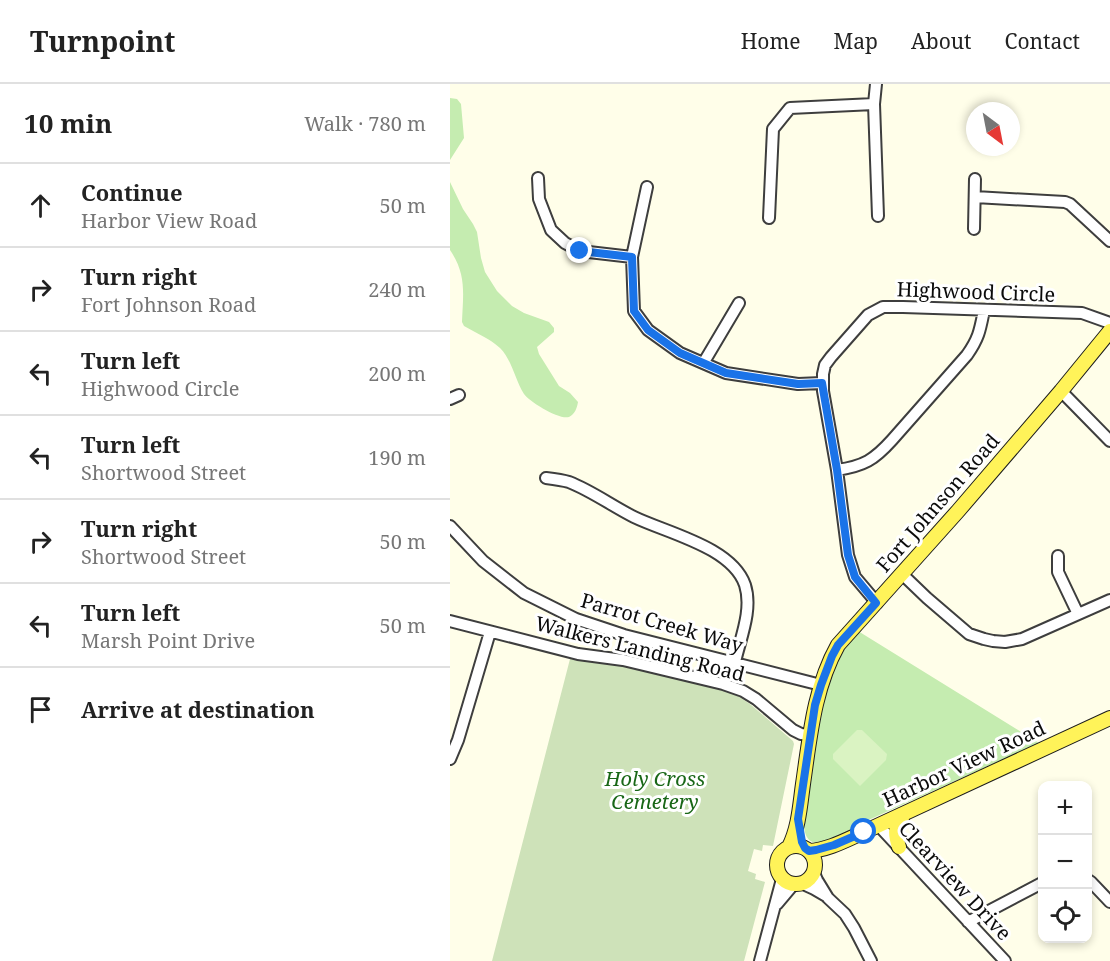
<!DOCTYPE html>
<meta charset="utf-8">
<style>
:root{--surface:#fff;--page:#f2f2f2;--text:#222;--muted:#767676;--line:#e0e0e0}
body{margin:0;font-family:"Noto Serif",serif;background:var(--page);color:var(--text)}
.controls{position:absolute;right:18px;bottom:18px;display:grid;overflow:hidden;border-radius:12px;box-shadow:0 3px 9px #0003}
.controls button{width:54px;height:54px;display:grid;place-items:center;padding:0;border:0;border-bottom:2px solid var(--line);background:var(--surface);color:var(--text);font:30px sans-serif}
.compass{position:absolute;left:516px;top:18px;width:54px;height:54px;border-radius:50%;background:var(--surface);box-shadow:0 3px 9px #0003;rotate:148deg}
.stop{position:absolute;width:18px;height:18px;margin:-14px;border:4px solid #1a73e8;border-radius:50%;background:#fff}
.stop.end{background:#1a73e8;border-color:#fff;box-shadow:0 2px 6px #0008}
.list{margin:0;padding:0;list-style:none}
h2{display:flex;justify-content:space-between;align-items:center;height:78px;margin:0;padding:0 24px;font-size:26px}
h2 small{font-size:20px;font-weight:400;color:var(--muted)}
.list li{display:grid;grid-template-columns:39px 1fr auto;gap:18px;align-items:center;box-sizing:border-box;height:84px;padding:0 24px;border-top:2px solid var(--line)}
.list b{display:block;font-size:22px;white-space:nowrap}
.list p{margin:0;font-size:20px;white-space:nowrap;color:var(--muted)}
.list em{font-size:20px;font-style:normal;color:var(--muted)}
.icon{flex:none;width:33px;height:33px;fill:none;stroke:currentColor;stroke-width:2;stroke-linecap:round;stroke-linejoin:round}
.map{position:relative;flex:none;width:660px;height:877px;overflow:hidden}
header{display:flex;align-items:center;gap:36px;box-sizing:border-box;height:84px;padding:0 30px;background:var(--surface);border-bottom:2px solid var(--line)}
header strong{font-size:28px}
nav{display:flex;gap:33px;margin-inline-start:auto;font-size:21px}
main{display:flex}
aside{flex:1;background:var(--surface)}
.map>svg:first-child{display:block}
.green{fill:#c5ecb0}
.cemetery{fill:#cee2b9}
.pitch{fill:#daf3c2}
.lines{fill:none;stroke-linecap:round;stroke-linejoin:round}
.minor-casing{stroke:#3e3e3e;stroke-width:14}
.major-casing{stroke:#1c1c1c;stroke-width:16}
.minor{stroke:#fff;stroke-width:10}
.major{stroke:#fff359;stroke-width:14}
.route{stroke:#1a73e8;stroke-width:8}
.labels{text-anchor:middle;stroke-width:6;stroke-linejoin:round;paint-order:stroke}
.street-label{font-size:20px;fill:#0b0b0b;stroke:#fff}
.park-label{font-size:20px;font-style:italic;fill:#196717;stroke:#fff}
</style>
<header>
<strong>Turnpoint</strong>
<nav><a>Home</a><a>Map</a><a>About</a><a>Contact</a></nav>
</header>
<main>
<aside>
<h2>10 min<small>Walk · 780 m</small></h2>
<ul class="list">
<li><svg class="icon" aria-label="ahead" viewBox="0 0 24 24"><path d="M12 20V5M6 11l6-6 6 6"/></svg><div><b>Continue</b><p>Harbor View Road</p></div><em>50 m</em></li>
<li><svg class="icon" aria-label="right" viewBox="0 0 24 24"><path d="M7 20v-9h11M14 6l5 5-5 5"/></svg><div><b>Turn right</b><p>Fort Johnson Road</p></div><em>240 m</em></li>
<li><svg class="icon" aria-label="left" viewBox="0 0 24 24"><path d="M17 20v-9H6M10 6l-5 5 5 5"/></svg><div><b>Turn left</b><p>Highwood Circle</p></div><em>200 m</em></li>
<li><svg class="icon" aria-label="left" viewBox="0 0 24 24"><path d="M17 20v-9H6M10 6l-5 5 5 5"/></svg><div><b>Turn left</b><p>Shortwood Street</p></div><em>190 m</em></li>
<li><svg class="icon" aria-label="right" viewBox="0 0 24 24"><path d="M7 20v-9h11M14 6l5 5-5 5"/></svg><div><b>Turn right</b><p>Shortwood Street</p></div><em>50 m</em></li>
<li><svg class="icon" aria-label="left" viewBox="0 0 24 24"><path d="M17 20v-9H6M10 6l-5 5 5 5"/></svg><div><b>Turn left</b><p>Marsh Point Drive</p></div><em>50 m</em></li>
<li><svg class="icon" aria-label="arrive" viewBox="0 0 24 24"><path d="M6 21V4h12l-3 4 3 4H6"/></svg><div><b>Arrive at destination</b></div></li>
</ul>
</aside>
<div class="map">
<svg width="660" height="877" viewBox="0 0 660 877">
<rect width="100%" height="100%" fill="#fffee9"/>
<path class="green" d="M0,14L7,15L11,20L14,54L0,76Z
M0,98L13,125L23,140L27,148L31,174L35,188L47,207L62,222L74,229L99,238L104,244V248L87,263L89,270L109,302L120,309L128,318C127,324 125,330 119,333C109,336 80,318 74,310C65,296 62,276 50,264C39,254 26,249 14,242L12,238C13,210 17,191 0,166Z
M408,547L589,659L403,743C399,750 394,751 387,754C355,769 352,750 354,723L375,602L394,562Z"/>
<path class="cemetery" d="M120,575L180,582L277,607L288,612L300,620L343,657L344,660L323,762L313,761L312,767L304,765L298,787L306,790L305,795L315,798L294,877H42Z"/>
<path class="pitch" d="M407,646H412L437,670L436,676L410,702L383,675V670Z"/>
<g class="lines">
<g class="minor-casing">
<path id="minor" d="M426,0L424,20L428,132
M88,94L89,115L101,146L115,159L130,167L182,173
M197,103L182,173L184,227L198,246L230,269L276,289L348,300L372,299
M525,113L615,118L620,120L660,157
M319,134L323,45L340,24L424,20
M524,145L525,95
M254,278L289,219
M611,307L660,357
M0,315L9,311
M387,386C414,382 424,376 442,356L517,271C529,254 530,246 534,226
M96,394C104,395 112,396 119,398C142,407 162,422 184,433C217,449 282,463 295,501C303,526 290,555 285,578
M0,442L33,477L74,509L126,535L174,551L371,601
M608,472V488L628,530
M452,490L477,514L519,550L534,555L543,557L555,558L572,555L660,516
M427,519L405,493L398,471L387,386L373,307V290L375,281L381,273L418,231L433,223H453L632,229L660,239
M0,537L128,570L173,576L273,600L293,607L306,615L343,646L351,650L360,651
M0,675L8,656L40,548
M429,742L555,877
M364,789L367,796L378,814L395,830L404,844L421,877
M638,796L641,798L660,818
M353,800L364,805L376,812
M327,820L343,801
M518,838L592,799
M310,877L332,795"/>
</g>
<g class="major-casing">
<path id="major" d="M327 781a19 19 0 1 1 38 0a19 19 0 1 1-38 0Z
M339,763C349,743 350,721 353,700C360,652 364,604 388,561L508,427L611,307L660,247
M449,763C444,747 445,745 454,730
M359,767C378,766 396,756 414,748L660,634"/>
</g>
<use href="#minor" class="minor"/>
<use href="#major" class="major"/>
</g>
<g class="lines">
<path class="route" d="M130,167L182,173L184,227L198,246L230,269L276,289L348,300L372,299L387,386L398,471L405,493L426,519L388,561L382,572L371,601L365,621L348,735L352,758L355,764L359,767L366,766L384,761L414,748"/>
</g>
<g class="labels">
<g class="street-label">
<text transform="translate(526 208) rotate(2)" y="7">Highwood Circle</text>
<text transform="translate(488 419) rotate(-49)" y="7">Fort Johnson Road</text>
<text transform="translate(212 539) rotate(16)" y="7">Parrot Creek Way</text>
<text transform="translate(190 565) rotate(14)" y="7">Walkers Landing Road</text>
<text transform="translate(514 680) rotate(-25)" y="7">Harbor View Road</text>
<text transform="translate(505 797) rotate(47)" y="7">Clearview Drive</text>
</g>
<g class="park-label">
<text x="205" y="702">Holy Cross<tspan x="205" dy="23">Cemetery</tspan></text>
</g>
</g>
</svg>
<div class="controls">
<button>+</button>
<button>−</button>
<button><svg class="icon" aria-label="locate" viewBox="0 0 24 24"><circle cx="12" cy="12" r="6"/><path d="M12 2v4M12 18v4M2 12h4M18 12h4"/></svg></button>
</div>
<svg class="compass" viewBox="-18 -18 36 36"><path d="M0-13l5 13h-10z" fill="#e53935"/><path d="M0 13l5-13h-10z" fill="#767676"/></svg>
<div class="stop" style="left:414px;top:748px"></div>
<div class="stop end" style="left:130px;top:167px"></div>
</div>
</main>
